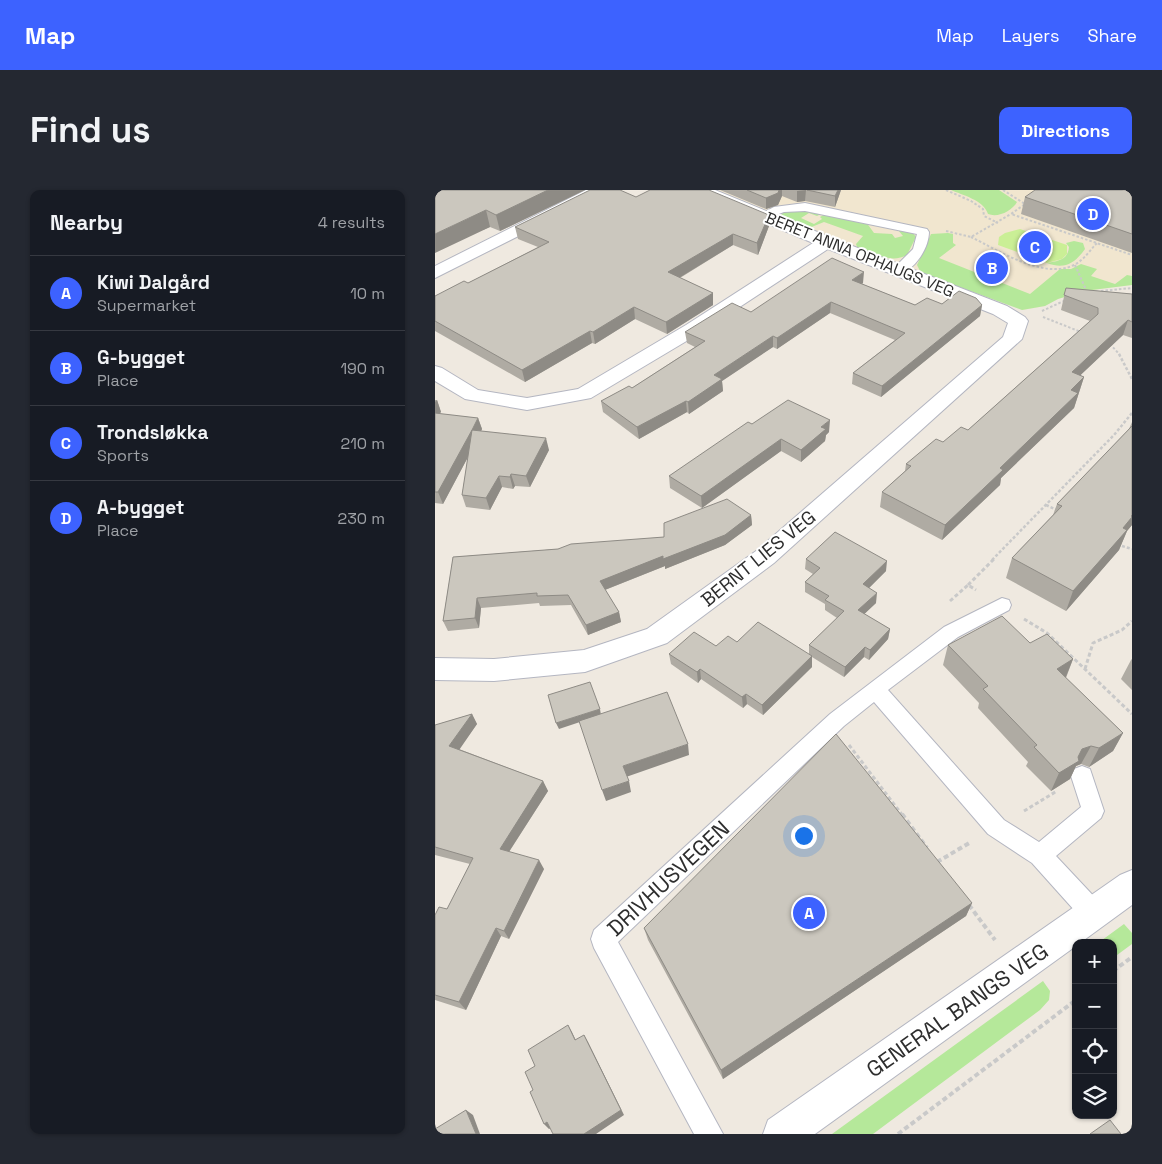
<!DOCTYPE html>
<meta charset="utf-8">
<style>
:root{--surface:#171b24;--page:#242831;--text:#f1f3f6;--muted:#9ea1a6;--line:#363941;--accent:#3d62ff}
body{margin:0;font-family:"Space Grotesk",sans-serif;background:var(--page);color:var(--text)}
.controls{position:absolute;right:15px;bottom:15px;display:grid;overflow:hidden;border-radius:10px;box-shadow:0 1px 4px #0004}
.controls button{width:45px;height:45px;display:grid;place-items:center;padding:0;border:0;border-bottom:1px solid var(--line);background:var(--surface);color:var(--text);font:25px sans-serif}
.you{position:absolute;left:368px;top:645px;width:18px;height:18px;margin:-12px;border:4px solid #fff;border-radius:50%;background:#1a73e8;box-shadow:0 0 0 8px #1a73e833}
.badge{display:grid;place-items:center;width:32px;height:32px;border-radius:50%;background:var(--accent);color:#fff;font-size:16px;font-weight:700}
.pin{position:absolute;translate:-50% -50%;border:2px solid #fff;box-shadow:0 1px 5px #0006}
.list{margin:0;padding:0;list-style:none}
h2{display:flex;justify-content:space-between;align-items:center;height:65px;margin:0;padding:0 20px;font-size:21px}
h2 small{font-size:16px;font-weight:400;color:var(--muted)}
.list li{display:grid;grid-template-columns:32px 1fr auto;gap:15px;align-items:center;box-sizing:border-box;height:75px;padding:0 20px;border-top:1px solid var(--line)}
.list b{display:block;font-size:19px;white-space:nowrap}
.list p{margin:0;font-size:16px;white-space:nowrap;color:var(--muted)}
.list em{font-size:16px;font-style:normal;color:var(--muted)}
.icon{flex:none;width:28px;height:28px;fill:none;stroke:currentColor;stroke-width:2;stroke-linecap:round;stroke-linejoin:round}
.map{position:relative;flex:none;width:697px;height:944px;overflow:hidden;border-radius:10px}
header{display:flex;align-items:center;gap:30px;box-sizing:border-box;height:70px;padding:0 25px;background:var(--accent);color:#fff}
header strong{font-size:24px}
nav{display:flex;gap:28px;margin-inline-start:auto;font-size:18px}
.intro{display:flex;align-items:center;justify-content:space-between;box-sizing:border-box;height:120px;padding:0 30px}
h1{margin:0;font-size:35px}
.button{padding:12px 22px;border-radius:10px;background:var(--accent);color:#fff;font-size:18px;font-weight:700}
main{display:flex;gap:30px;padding:0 30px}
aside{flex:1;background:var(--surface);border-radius:10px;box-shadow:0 1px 4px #0004}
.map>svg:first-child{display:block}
.education{fill:#f1e6cf}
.green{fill:#b5e89a}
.pitch{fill:#caef96}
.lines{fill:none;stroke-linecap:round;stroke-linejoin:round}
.service-casing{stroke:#b4b6c1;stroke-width:2}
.minor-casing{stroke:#b4b6c1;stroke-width:2}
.tertiary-casing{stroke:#b4b6c1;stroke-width:2}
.path-far3{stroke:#c9c9c9;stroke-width:2;stroke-dasharray:2.5 2;stroke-linecap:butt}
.path-far2{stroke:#c9c9c9;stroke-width:2.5;stroke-dasharray:3 2;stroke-linecap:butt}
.path-far1{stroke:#c9c9c9;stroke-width:3;stroke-dasharray:4 2.5;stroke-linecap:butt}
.path{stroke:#c9c9c9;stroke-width:4;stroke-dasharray:5 3;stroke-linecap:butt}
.service{fill:#fff;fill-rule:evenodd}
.minor{fill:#fff;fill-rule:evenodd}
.tertiary{fill:#fff;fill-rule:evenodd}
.wall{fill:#afaba3}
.shaded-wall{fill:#8e8b85}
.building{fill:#cbc7be;stroke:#8e8b85}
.labels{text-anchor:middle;stroke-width:4;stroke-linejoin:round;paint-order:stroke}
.far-street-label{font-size:16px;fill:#2e2e2e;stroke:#fff}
.street-label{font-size:19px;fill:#2e2e2e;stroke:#fff}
.near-street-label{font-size:22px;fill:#2e2e2e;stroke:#fff}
</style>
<header>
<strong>Map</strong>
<nav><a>Map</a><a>Layers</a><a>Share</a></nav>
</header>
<div class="intro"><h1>Find us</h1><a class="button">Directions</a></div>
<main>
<aside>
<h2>Nearby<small>4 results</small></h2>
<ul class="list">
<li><span class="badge">A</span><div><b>Kiwi Dalgård</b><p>Supermarket</p></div><em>10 m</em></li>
<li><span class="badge">B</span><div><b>G-bygget</b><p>Place</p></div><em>190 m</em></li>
<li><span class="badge">C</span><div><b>Trondsløkka</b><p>Sports</p></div><em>210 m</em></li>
<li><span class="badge">D</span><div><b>A-bygget</b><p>Place</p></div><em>230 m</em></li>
</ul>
</aside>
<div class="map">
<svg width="697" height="944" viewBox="0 0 697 944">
<rect width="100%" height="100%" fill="#efe9e0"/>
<path class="education" d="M282,0H697V95L649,101L623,109L610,116L588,120L435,63Z"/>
<path class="green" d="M516,0H564L582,12C577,21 563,28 553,24C549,10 527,5 516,0Z
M367,20L386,24L382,26L374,23L366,28L379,34L387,29L385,27L390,24L431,32L439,43L457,44L460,48L468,46L463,40L478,43L481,47L472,65C456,74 438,63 422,57L421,54L428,46L389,32L374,38L346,27L347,23Z
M513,43L518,44V53L521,55L504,68L595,104L625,79H636L646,74L662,79L656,86L680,94L692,85L697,86V95L649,101L623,109L610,116L587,120L486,83L482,75L496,44Z
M639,51L648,53L650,59C640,73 630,80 612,73C623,71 633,70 634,57L631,53Z
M689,734L697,743V754L678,768V753H663Z
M608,791L615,801L614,810L605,820L438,944H397Z"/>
<path class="pitch" d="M585,39L632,55V64L627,69L612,73L563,55L564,47L570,43Z"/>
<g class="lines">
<g class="service-casing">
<path id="service" d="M370,13L492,39L494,42C494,58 480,80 464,84L457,80L478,59L482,44L370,21L349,22L328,30L322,26L339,17Z
M567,408L574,410L576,415L574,420L523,447L453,500L569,630L604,652L646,617L636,586L639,579L647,576L655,579L669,621L666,628L621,666L667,715L670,723L667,731L658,735L649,731L597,673L553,644L439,512L409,536L183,752L288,944H259L159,758L156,749L159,740L395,524L509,437Z"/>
</g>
<g class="minor-casing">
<path id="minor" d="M151,0H171L169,3L0,88V76Z
M258,0H280L397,48L572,116L590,127L593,131L587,149L339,373L232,453L150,482L59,491L0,490V468L59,469L149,460L212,439L321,361L568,147L573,133L558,124L393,59L265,143L156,208L92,220L30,209L0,191V176L7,178L43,200L92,208L143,199L251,135L378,53L260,3Z"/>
</g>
<g class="tertiary-casing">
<path id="tertiary" d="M697,680V715L645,753H641V756L380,944H328L333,930L685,685Z"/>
</g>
<path class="path-far3" d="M511,0L536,11L548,19L549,26L563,33
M568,0L590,14L576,24L697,65
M511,41L536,47L576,24
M536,47C563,60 608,90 639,75C649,70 655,60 662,53
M640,75L652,102
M666,101L697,98
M607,121L631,110
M608,127L646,142
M675,154L685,165"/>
<path class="path-far2" d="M684,164L697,189
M611,315L624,321
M687,356L697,359
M557,370L679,245L697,223"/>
<path class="path-far1" d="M533,395L559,369
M515,411L533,395L541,400
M589,429L612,443L697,524
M650,479L658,453L687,440L697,431
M414,555L468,626
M589,621L622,601"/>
<path class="path" d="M467,624L492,658
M502,672L536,652
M534,715L560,750
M678,781L697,767
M463,944L641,810"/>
<use href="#service" class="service"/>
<use href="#minor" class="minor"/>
<use href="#tertiary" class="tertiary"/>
</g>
<path class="wall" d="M0,0H150L65,41L55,37L48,40Z
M285,0H406L400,17L370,11L362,12L347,6L343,15L331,19Z
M697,0V63L586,24L590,7Z
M201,7L334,36L323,65L298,55L245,88L278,103V115L232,144L200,129L160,154L157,153L90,192L0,141V106L33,93L103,57L83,49L80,37Z
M428,93L427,94L480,115L507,114L547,115L545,126L446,207L417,194L418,183L460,150L395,123L342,159L338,157L287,191L288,201L254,224L252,222L204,249L168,222L166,211L197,198L260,157L252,153L250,142L316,122Z
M631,98L697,104V148L688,145L645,185L649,187L639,218L566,288L565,295L507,350L445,317L447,302L470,281L471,274L508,252L533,240L655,131L626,120Z
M0,210H2L6,222L4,224L43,228L47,239L46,241L114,260L95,297L80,296L78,299L67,297L55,320L31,317L27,305L33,267L8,314L0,313Z
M697,232V335L692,341L684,360L631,421L571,388L577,368L618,325L622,314L694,239Z
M317,234L394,242L391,245L390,251L366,272L346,261L267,318L235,298L234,286Z
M316,325L317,335L290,355L230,379V376L170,400L184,422L186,432L153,445L136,415L105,416L104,413L46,418L44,438L13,441L8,431L18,367L123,359L229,347Z
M371,369L451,381L434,398L441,413L429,424L455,439L453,449L434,470L429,467L409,487L377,467V477L328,525L312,514L308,518L266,489L263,493L236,474L234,464L281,456L302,452L374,465V455L402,428L390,420V414L370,402V392L378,384L370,379Z
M595,453L638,469L631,488L688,543L678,561L654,577L646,574L641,576L635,589L616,601L591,576L593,572L543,518L544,513L508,475L513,455Z
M697,469V500L686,489L696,470Z
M37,524L42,534L24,559L108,591L113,601L74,662L109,679L74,749L66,746L31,820L0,810V725L12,719L35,674L0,665V535Z
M537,713L531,726L288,889L213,750L209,738Z"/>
<path class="shaded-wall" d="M113,0H150L65,41L61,25Z
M344,0H347V6L343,15L331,19V8Z
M371,0L370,11L362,12V1Z
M403,0H406L400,17V6Z
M51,20L55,37L0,63V44Z
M334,25V36L323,65L322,53Z
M298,44V55L234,94L233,82Z
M429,82L428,93L417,101V90Z
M278,103V115L232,144L231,132Z
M396,112L395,123L342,159V148Z
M547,115L545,126L446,207L447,196Z
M199,117L200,129L160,154L158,142Z
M693,130L688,145L633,197L637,182Z
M155,141L157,153L90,192L87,180Z
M338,146V157L287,191L288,201L254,224L253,212L279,185Z
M649,187L639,218L566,288L565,295L507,350L510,335L565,278L636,200Z
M2,210L6,222L0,228V212Z
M251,211L252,222L204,249L202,237Z
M43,228L47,239L41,252L37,240Z
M395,230L394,242L391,245L390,251L366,272V260L386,237Z
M37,240L41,252L8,314L3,302Z
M111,248L114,260L95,297L91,286Z
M346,249V261L267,318L266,306Z
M76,284L80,296L78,299L75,287Z
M64,286L67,297L55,320L51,308Z
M316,325L317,335L290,355L230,379V376L167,401L165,391Z
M697,325V335L692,341L684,360L631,421L638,401L688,338Z
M452,371L451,381L427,405L428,394Z
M442,403L441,413L422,431L423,420Z
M42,408L46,418L44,438L40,428Z
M184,422L186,432L153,445L151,435Z
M455,439L453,449L434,470L435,460Z
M430,457L429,467L409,487L410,477Z
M377,466V477L328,525L327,515Z
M638,469L630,489L622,479Z
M265,479L266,489L263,493L262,482Z
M311,504L312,514L308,518L307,507Z
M165,519L166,525L124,539L121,533Z
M37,524L42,534L20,566L14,556Z
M688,543L678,561L654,577L664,558Z
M253,554L254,565L191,587L188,576Z
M656,556L646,574L641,576L635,589L616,601L624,583L647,559Z
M108,591L113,601L70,668L65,659Z
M194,591L196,602L171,611L167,600Z
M104,670L109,679L74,749L69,741Z
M537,713L531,726L288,889L286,880Z
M61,738L66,746L31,820L24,812Z
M133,835L137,842L144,857L140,850Z
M149,845L153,852L189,925L161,944H149Z
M31,920L38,925L45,944H41Z
M112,932L118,937L114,939L109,934Z"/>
<path class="building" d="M0,0H113L61,25L51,20L0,44Z
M155,0H185L201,7L215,0H274L334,25L322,53L298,44L233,82L278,103L231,132L199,117L158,142L155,141L87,180L0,131V106L29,91L33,93L114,52L80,37Z
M312,0H344L343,3L331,8Z
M372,0H403L400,6Z
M600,0H697V44L590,7Z
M397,68L429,82L417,90L480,115L492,108L507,114L524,101L541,108L547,115L447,196L418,183L470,143L396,112L342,148L338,146L279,185L287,189L253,212L251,211L202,237L166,211L194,196L197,198L270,151L250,142L297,113L316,122Z
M631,98L697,104V132L693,130L637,182L649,187L636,200L643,203L565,278L568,280L510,335L447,302L476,276L471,274L501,249L508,252L526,237L533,240L663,124V118L629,105Z
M353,210L395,230L386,237L391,239L366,260L346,249L266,306L234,286L313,232L317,234Z
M0,223L43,228L37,240L111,248L91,286L76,284L75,287L64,286L51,308L27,305L37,240L3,302H0Z
M697,236V325L696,326L697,327L688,338L692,340L638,401L577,368L627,316L622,314Z
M292,309L316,325L290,345L228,369V366L165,391L184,422L151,435L133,405L102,406V403L42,408L40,428L8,431L18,367L123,359L136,354L229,347V333Z
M400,342L452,371L428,394L442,403L423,420L455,439L435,460L430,457L410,477L374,455L409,421L390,410L394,406L370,392L385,378L371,369Z
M567,426L595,453L612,444L638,469L622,479L688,543L664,558L656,556L647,559L643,567L644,571L624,583L599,557L602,555L548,499L553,496L513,455Z
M323,432L377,466L327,515L311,504L307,507L265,479L262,482L234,464L259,442L281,456L293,446L302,452Z
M155,492L165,519L121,533L113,505Z
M232,502L253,554L188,576L194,591L167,600L144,531Z
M37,524L14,556L108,591L65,659L104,670L69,741L61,738L24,812L0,805V725L4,717L12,719L38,668L0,657V535Z
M401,544L537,713L286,880L209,738Z
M133,835L140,850L149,845L186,920L149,944H118L112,932L109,934L95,902L98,900L90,882L100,876L93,860Z
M31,920L41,944H0V939Z
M675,930L686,944H655Z"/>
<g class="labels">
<g class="far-street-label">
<text transform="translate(425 64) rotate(22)" y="6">BERET ANNA OPHAUGS VEG</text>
</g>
<g class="street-label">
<text transform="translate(323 368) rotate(-39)" y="7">BERNT LIES VEG</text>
</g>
<g class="near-street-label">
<text transform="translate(233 688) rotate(-43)" y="8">DRIVHUSVEGEN</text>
<text transform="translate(522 820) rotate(-35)" y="8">GENERAL BANGS VEG</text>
</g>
</g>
</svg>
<div class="controls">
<button>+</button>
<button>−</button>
<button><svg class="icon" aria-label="locate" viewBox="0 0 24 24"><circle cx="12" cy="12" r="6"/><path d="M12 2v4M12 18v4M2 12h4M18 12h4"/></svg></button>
<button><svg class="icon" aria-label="layers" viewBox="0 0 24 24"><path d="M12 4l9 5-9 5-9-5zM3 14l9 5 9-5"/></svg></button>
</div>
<div class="you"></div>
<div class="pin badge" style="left:374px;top:723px">A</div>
<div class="pin badge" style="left:557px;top:78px">B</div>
<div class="pin badge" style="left:600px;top:57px">C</div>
<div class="pin badge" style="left:658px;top:24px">D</div>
</div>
</main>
